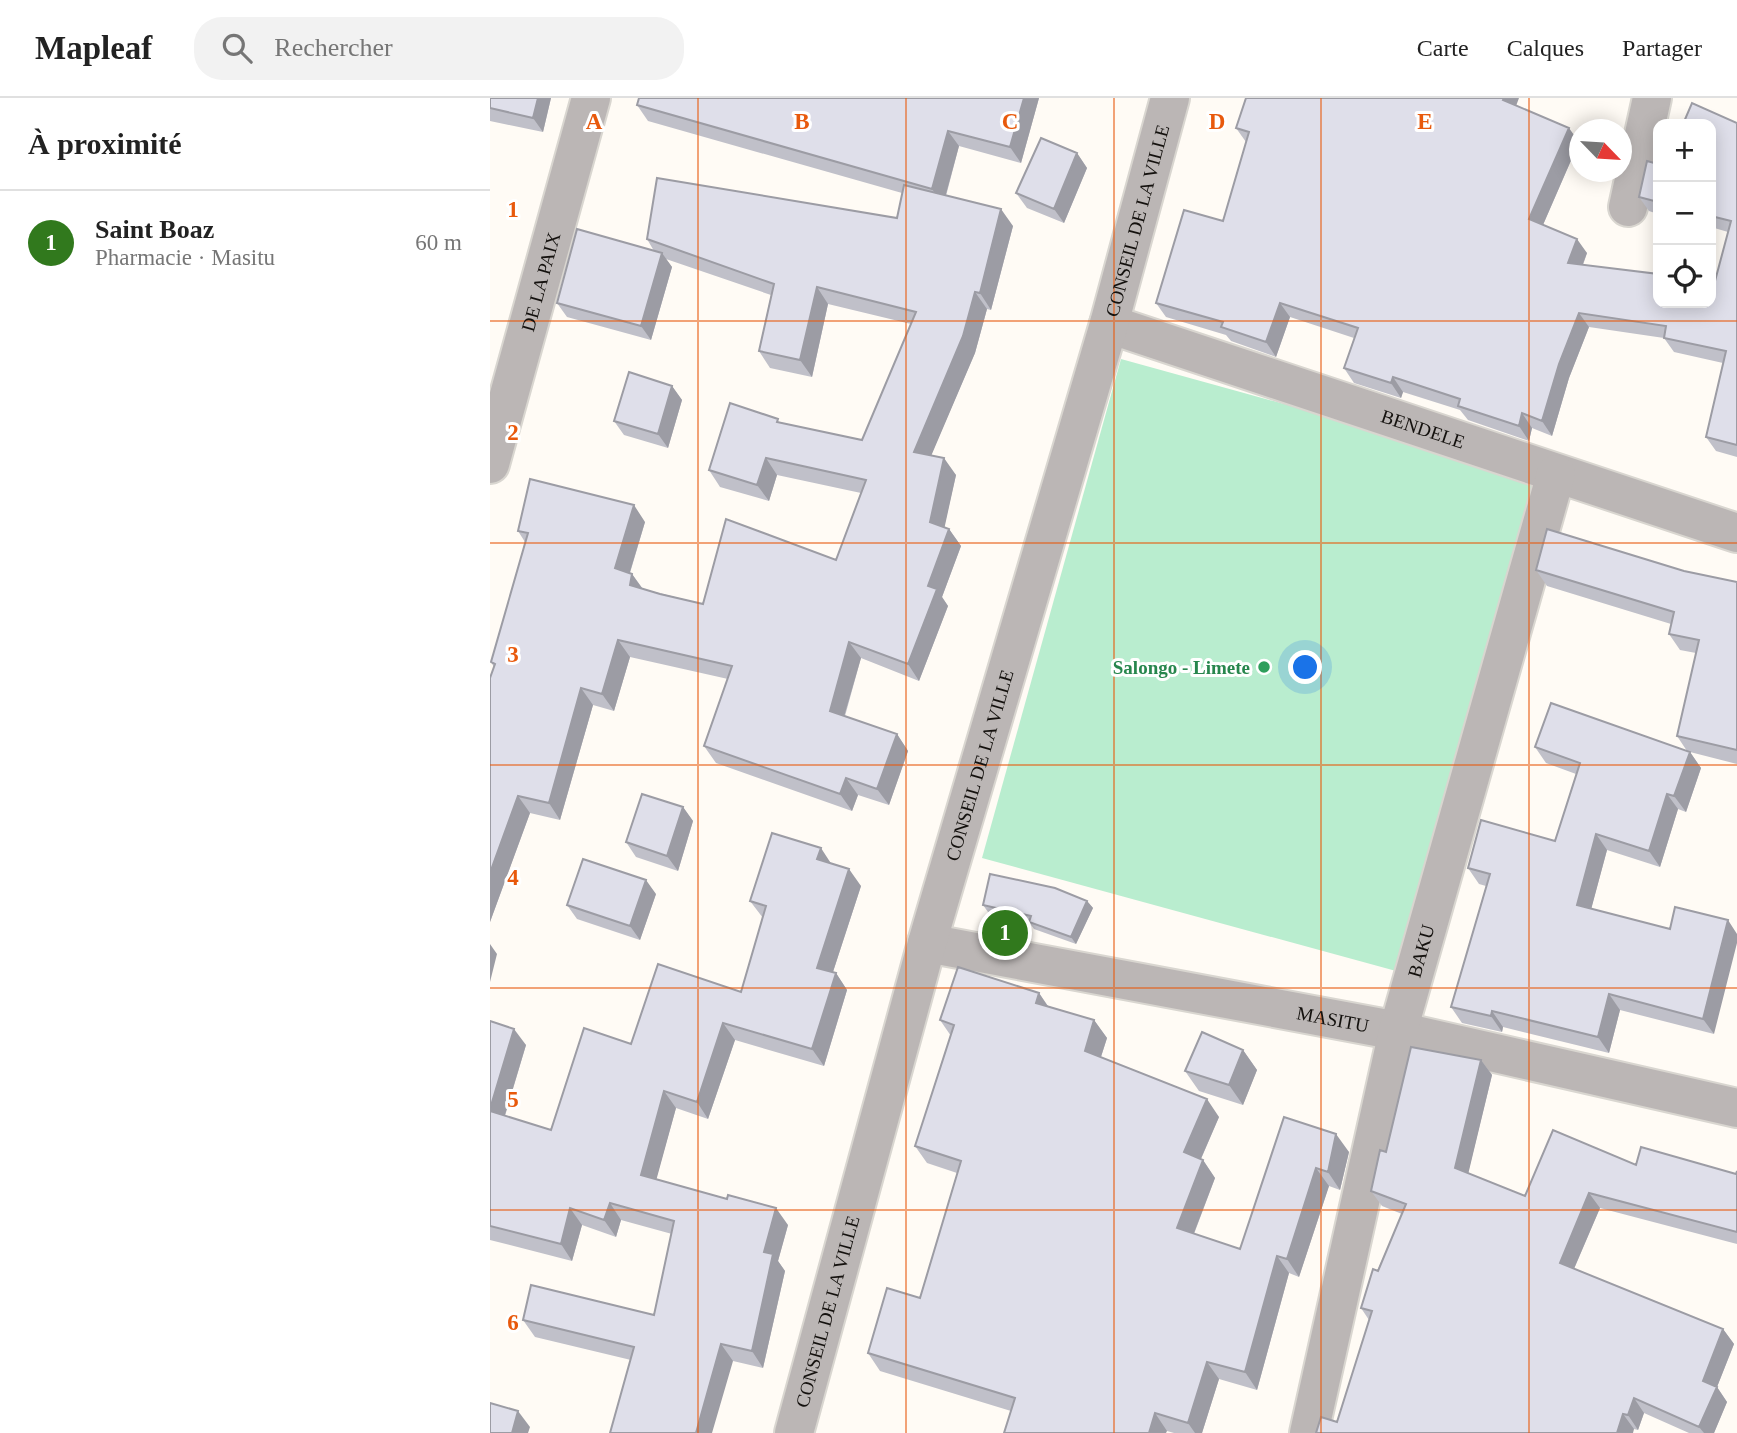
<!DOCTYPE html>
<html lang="fr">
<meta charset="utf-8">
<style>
:root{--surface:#fff;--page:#f2f2f2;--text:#222;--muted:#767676;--line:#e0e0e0;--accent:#31791d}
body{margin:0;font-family:"Times New Roman",serif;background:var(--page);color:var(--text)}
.controls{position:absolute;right:21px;top:21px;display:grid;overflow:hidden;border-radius:14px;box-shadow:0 4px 18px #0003}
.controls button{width:63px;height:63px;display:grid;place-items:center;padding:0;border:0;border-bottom:2px solid var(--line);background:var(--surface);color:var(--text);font:35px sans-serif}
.compass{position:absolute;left:1079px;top:21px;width:63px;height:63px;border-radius:50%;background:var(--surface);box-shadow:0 4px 18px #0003;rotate:115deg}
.you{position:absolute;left:816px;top:570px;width:24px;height:24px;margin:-18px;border:5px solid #fff;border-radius:50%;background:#1a73e8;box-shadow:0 0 0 10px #1a73e833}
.badge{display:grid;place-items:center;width:46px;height:46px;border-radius:50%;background:var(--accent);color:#fff;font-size:23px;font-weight:700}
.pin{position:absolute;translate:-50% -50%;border:4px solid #fff;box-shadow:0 2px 7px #0006}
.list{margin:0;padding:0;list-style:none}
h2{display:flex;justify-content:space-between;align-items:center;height:91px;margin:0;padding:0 28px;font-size:30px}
h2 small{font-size:23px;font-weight:400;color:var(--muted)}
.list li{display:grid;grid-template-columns:46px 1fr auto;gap:21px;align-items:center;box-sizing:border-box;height:105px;padding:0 28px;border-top:2px solid var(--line)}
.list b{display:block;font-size:26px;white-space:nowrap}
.list p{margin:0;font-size:23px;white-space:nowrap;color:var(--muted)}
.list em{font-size:23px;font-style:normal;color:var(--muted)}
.icon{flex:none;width:38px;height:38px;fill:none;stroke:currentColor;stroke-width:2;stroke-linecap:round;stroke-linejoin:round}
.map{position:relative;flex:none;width:1247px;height:1335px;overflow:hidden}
header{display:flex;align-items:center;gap:42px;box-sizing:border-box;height:98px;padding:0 35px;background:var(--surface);border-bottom:2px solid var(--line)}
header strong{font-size:33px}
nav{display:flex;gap:38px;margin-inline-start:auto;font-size:24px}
.search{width:490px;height:63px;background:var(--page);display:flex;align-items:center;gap:18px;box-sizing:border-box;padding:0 24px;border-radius:28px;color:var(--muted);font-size:26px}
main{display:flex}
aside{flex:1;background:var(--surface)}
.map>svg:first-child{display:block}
.green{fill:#b9edcf}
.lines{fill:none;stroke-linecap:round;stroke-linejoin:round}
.minor-casing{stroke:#d9d6d0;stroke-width:42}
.minor{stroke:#bbb6b5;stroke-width:38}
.wall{fill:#c0c0c9}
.shaded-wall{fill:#9c9ca4}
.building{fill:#dfdfea;stroke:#9c9ca4;stroke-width:2}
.grid{fill:none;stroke:#e8590c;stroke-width:2;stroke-opacity:0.55}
.leisure-dot{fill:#2e9e5b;stroke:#fff;stroke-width:2.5}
.labels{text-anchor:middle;stroke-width:6;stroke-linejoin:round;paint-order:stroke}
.street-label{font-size:19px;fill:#14110e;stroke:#fff}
.leisure-label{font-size:19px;font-weight:bold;fill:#27864d;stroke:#fff;text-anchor:end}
.grid-label{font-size:23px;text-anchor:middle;font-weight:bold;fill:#e8590c;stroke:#fff;stroke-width:6;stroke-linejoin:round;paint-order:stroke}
</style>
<header>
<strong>Mapleaf</strong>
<div class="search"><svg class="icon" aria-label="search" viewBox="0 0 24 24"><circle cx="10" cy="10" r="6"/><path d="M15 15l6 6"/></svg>Rechercher</div>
<nav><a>Carte</a><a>Calques</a><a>Partager</a></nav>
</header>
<main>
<aside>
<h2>À proximité<small></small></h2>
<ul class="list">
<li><span class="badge">1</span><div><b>Saint Boaz</b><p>Pharmacie · Masitu</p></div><em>60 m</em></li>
</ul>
</aside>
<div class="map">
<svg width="1247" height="1335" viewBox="0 0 1247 1335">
<rect width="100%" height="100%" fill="#fffbf5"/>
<path class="green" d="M631,261L1055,378L917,876L492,760Z"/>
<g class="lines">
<g class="minor-casing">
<g id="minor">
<path d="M1138,109L1162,0"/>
<path id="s1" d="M619,226L1247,435"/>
<path id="s2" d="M0,366L101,0"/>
<path id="s3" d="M437,845L908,933L1247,1010"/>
<path id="s4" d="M304,1335L437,845L619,226L680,0"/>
<path id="s5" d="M819,1335L908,933L1066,376"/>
</g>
</g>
<use href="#minor" class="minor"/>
</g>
<path class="wall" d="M0,0H61L53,34L0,23Z
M149,0H549L531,65L469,48L456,98L523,128L501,212L497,211L485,255L441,357L466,377L454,429L459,431L471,448L452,499L458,508L429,583L371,560L355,618L407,636L418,653L399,707L368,697L362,713L226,665L214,648L238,581L140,559L124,613L103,607L70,722L40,715L0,824L4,569L1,564L35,444L28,433L155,424L140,475L142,476L153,491L213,506L346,462L371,395L287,377L279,403L230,389L219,372L291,325L372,342L421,226L338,206L322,279L280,270L269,253L281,197L176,161L182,169L161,242L77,219L67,205L164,153L157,141L407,120L412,95L158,23L147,7Z
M1026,8L1089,44L1053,127L1097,155L1093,167L1225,183L1238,134L1221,129V26L1247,25V359L1226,353L1216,339L1233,265L1184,254L1174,240L1099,229L1079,280L1062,338L1042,330L1039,343L978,322L970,312L913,294L911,300L864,285L854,270L864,240L800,219L786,259L741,243L736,237L676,219L666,205L733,123L756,44L746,30Z
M587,55L597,70L574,125L537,110L526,95Z
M1168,66V116L1159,113L1149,99Z
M182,288L192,302L178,350L134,337L124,323Z
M1046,472L1194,473L1247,484V666L1200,654L1211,670L1196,714L1188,711L1170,769L1117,752L1101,811L1180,831L1224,936L1130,912L1119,955L1013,929L1012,934L972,925L961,909L996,788L989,786L978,770L1065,743L1086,676L1056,665L1045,649L1197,653L1187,638L1206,555L1190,552L1179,536L1181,526L1057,488Z
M193,709L203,723L188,773L146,759L136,744Z
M341,766L371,788L343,874L346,875L357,892L334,968L245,942L218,1021L186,1010L166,1081L298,1127L288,1163L295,1173L273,1270L243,1263L141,1262L45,1239L33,1222L164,1217L182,1136L131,1122L126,1139L92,1127L82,1163L0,1142V923L36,947L15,1018L61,1032L141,946L251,894L273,820L260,803Z
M166,796L150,842L87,821L77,807Z
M597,803L603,810L586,846L544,831L539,824L498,814L493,807Z
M549,895L558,908L604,922L617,940L611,959L729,1019L711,1061L713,1062L725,1080L704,1136L750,1151L794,1019L859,1054L850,1092L839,1088L809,1179L799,1175L767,1292L729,1281L712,1335H684L677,1333L521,1313L390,1273L378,1255L430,1200L467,1075L437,1065L425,1048L461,938L450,922Z
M753,952L767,972L753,1007L709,993L695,973Z
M991,962L1002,977L978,1075L1035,1098L1146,1067L1246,1076L1247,1073V1146L1110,1110L1084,1171L1233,1231L1244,1246L1227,1289L1237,1304L1224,1335H1199L1154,1315L1148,1332L1144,1331L847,1324L879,1222L871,1210L912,1116L892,1108L881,1093L896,1054Z"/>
<path class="shaded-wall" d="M48,0H61L53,34L43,20Z
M534,0H549L531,65L520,49Z
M1014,0H1029L1023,16L1013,2Z
M1079,30L1089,44L1049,136L1039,121Z
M458,33L469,48L453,107L442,91Z
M587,55L597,70L574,125L564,111Z
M511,111L523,128L501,212L490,195Z
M1087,141L1097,155L1088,179L1078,165Z
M172,155L182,169L161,242L151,228Z
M327,189L338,206L322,279L310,262Z
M485,194L497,211L485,255L436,370L424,354Z
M790,205L800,219L786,259L776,244Z
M1089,215L1099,229L1079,280L1062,338L1052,323L1069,266Z
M903,279L913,294L911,300L901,285Z
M182,288L192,302L178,350L168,336Z
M1032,315L1042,330L1039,343L1029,328Z
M276,360L287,377L279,403L267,387Z
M454,360L466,377L452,441L440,424Z
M144,407L155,424L136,487L125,470Z
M459,431L471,448L452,499L458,508L429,583L418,566L438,488Z
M142,476L154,493L140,487Z
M128,542L140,559L124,613L112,596Z
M359,544L371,560L351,629L340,613Z
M91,590L103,607L70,722L59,705Z
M407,636L418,653L399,707L387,691Z
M1200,654L1211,670L1196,714L1184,698Z
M356,680L368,697L362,713L350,696Z
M1177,696L1188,711L1170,769L1159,753Z
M28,698L40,715L0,824V775Z
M193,709L203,723L188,773L177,758Z
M1106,736L1117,752L1098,823L1087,807Z
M331,750L342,767L327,761Z
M359,771L371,788L339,886L327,870Z
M156,782L166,796L150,842L140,828Z
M597,803L603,810L586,846L581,839Z
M1238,822L1247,836V845L1224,936L1213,921Z
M0,846L7,856L0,884Z
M346,875L357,892L334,968L322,951Z
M549,895L561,913L546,905Z
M1119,896L1130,912L1119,955L1108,939Z
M1002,913L1013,929L1012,934L1001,918Z
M604,922L617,940L607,971L595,953Z
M233,925L245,942L218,1021L207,1004Z
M24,931L36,947L11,1030L0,1014V1011Z
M753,952L767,972L753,1007L739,987Z
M991,962L1002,977L976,1085L965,1070Z
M174,993L186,1010L163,1094L151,1077Z
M717,1001L729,1019L706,1072L694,1054Z
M846,1036L859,1054L850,1092L838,1074Z
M713,1062L725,1080L699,1148L687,1130Z
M826,1070L839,1088L809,1179L797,1161Z
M1099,1095L1110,1110L1080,1180L1070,1165Z
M120,1105L131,1122L126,1139L114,1122Z
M80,1110L92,1127L82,1163L71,1146Z
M286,1110L298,1127L288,1163L295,1173L273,1270L262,1253L274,1154Z
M787,1158L799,1175L767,1292L755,1274Z
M1233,1231L1244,1246L1227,1289L1237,1304L1224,1335H1214L1209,1329L1213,1283Z
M231,1246L243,1263L222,1335H206Z
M717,1264L729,1281L712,1335H705L698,1325Z
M1144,1300L1154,1315L1148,1332L1138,1317Z
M28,1313L40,1329L38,1335H22Z
M665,1315L677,1333L676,1335H659Z
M1133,1316L1144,1331L1143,1335H1127Z"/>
<path class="building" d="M0,0H48L43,20L0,10Z
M149,0H534L520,49L458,33L442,91L147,7Z
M756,0H1014L1013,2L1079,30L1039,121L1087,141L1078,165L1168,176V205H1221V183H1225L1241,123L1221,118V26H1193L1202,5L1247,25V347L1216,339L1236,253L1174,240L1176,228L1089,215L1069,266L1052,323L1032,315L1029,328L968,308L970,301L903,279L901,285L854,270L868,230L790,205L776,244L731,229L733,224L666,205L694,112L733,123L759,34L746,30Z
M551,40L587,55L564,111L526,95Z
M1157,63L1168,66V104L1149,99Z
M167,80L407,120L414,87L511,111L490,195L485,194L473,238L424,354L454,360L440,424L459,431L438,488L447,491L418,566L359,544L340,613L407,636L387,691L356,680L350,696L214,648L242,568L128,542L112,596L91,590L59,705L28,698L0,775V580L5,566L1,564L38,435L28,433L40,381L144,407L125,470L142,476L140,487L170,496L213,506L236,421L346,462L376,382L276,360L267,387L219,372L240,305L288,321L287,324L372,342L426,214L327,189L310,262L269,253L284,186L157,141Z
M87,131L172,155L151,228L67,205Z
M139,274L182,288L168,336L124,323Z
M1057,431L1194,473L1247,484V652L1187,638L1209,542L1179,536L1184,514L1046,472Z
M1061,605L1200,654L1184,698L1177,696L1159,753L1106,736L1087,807L1180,831L1185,809L1238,822L1213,921L1119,896L1108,939L1002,913L1001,918L961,909L1000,776L978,770L991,722L1065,743L1090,665L1045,649Z
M152,696L193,709L177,758L136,744Z
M282,735L331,750L327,761L359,771L327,870L346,875L322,951L233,925L207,1004L174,993L151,1077L237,1101L238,1097L286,1110L274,1154L283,1156L262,1253L231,1246L206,1335H120L144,1249L33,1222L41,1187L164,1217L184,1123L120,1105L114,1122L80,1110L71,1146L0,1128V1013L61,1032L94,930L141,946L168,866L251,894L276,808L260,803Z
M93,761L156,782L140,828L77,807Z
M500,776L565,790L597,803L581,839L539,824L541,818L493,807Z
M468,869L549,895L546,905L604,922L595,953L717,1001L694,1054L713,1062L687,1130L750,1151L794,1019L846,1036L838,1074L826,1070L797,1161L787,1158L755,1274L717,1264L698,1325L665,1315L659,1335H514L525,1300L378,1255L397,1190L430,1200L471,1063L425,1048L464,927L450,922Z
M0,923L24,931L0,1011Z
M712,934L753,952L739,987L695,973Z
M921,949L991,962L965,1070L1035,1098L1063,1032L1146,1067L1151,1049L1246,1076L1247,1073V1134L1099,1095L1070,1165L1233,1231L1213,1283L1227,1289L1209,1329L1144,1300L1138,1317L1133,1316L1127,1335H826L831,1319L847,1324L882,1213L871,1210L883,1171L888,1173L916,1106L881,1093L890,1052L896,1054Z
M0,1305L28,1313L22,1335H0Z"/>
<path class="grid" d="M208,0V1335M416,0V1335M624,0V1335M831,0V1335M1039,0V1335M0,223H1247M0,445H1247M0,667H1247M0,890H1247M0,1112H1247"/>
<circle class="leisure-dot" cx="774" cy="569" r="7"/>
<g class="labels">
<g class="street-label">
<text dy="7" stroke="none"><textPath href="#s4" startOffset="1260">CONSEIL DE LA VILLE</textPath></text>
<text dy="7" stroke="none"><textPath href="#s2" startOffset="189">DE LA PAIX</textPath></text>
<text dy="7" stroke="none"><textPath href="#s1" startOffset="331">BENDELE</textPath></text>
<text dy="7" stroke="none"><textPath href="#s4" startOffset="693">CONSEIL DE LA VILLE</textPath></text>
<text dy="7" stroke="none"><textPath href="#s5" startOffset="495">BAKU</textPath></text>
<text dy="7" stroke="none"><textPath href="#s3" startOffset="413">MASITU</textPath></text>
<text dy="7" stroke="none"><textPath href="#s4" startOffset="126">CONSEIL DE LA VILLE</textPath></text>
</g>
<g class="leisure-label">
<text x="760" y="576">Salongo - Limete</text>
</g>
</g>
<g class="grid-label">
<text x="104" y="31">A</text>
<text x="312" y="31">B</text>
<text x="520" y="31">C</text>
<text x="727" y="31">D</text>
<text x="935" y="31">E</text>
<text x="23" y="119">1</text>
<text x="23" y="342">2</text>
<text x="23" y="564">3</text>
<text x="23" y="787">4</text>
<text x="23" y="1009">5</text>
<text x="23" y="1232">6</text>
</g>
</svg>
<div class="controls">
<button>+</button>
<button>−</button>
<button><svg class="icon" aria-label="locate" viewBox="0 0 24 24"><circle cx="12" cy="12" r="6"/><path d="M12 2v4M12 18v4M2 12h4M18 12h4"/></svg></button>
</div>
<svg class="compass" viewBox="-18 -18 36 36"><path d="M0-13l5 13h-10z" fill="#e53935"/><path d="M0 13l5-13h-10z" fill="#767676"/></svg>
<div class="you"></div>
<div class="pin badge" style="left:515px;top:835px">1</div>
</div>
</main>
